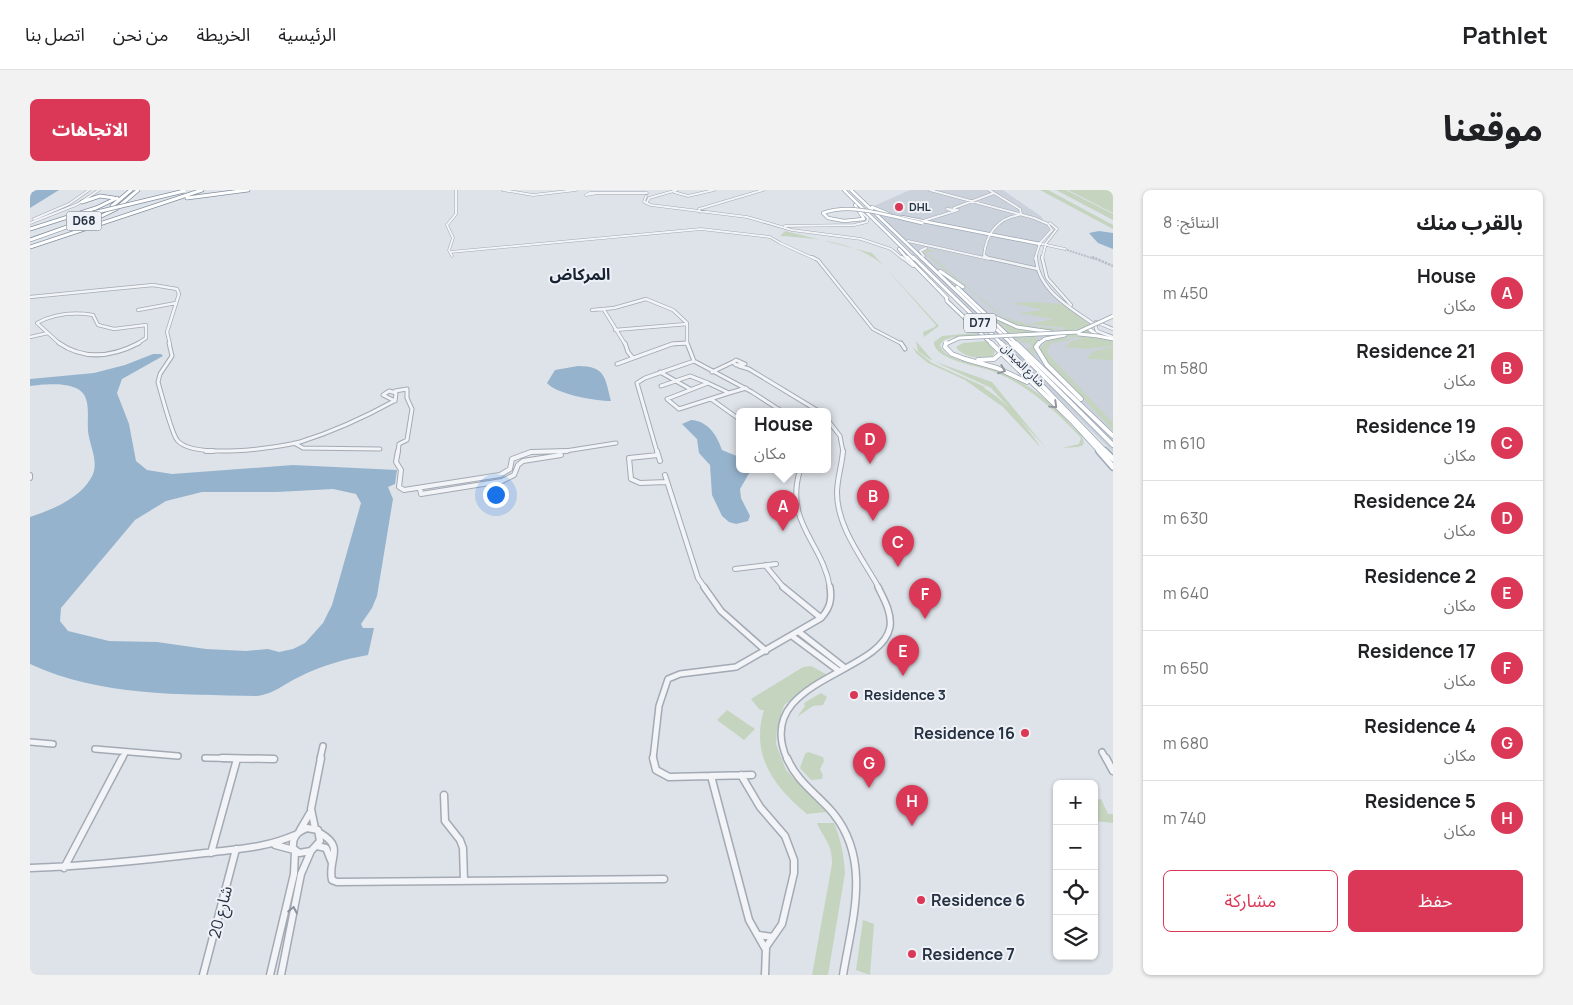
<!DOCTYPE html>
<html lang="ar">
<meta charset="utf-8">
<style>
:root{--surface:#fff;--page:#f2f2f2;--text:#202124;--muted:#757577;--line:#e0e0e0;--accent:#db3756}
body{margin:0;font-family:Manrope,"Noto Sans Arabic",sans-serif;background:var(--page);color:var(--text);direction:rtl}
.controls{position:absolute;right:15px;bottom:15px;display:grid;overflow:hidden;border-radius:8px;box-shadow:0 1px 4px #0004}
.controls button{width:45px;height:45px;display:grid;place-items:center;padding:0;border:0;border-bottom:1px solid var(--line);background:var(--surface);color:var(--text);font:25px sans-serif}
.you{position:absolute;left:465px;top:304px;width:18px;height:18px;margin:-12px;border:4px solid #fff;border-radius:50%;background:#1a73e8;box-shadow:0 0 0 8px #1a73e833}
.badge{display:grid;place-items:center;width:32px;height:32px;border-radius:50%;background:var(--accent);color:#fff;font-size:16px;font-weight:700}
.pin{position:absolute;translate:-50% -41px;filter:drop-shadow(0 1px 2px #0008)}
.pin::after{content:'';position:absolute;top:26px;width:18px;height:15px;background:inherit;clip-path:polygon(0 0,100% 0,50% 100%)}
.popup{position:absolute;left:706px;top:218px;width:95px;height:65px;box-sizing:border-box;display:grid;place-content:center;border-radius:8px;background:var(--surface);filter:drop-shadow(0 1px 4px #0005);font-size:16px;white-space:nowrap;color:var(--muted)}
.popup b{font-size:19px;color:var(--text)}
.popup::after{content:'';position:absolute;left:50%;top:100%;margin-left:-10px;border:10px solid transparent;border-top-color:var(--surface)}
.list{margin:0;padding:0;list-style:none}
h2{display:flex;justify-content:space-between;align-items:center;height:65px;margin:0;padding:0 20px;font-size:21px}
h2 small{font-size:16px;font-weight:400;color:var(--muted)}
.list li{display:grid;grid-template-columns:32px 1fr auto;gap:15px;align-items:center;box-sizing:border-box;height:75px;padding:0 20px;border-top:1px solid var(--line)}
.list b{display:block;font-size:19px;white-space:nowrap}
.list p{margin:0;font-size:16px;white-space:nowrap;color:var(--muted)}
.list em{font-size:16px;font-style:normal;color:var(--muted)}
.actions{display:flex;gap:10px;padding:15px 20px}
.actions a{flex:1;padding:11px 0;border:1px solid var(--accent);border-radius:8px;text-align:center;font-size:18px;color:var(--accent)}
.actions .main{background:var(--accent);color:#fff}
.icon{flex:none;width:28px;height:28px;fill:none;stroke:currentColor;stroke-width:2;stroke-linecap:round;stroke-linejoin:round}
.map{position:relative;flex:none;width:1083px;height:785px;overflow:hidden;direction:ltr;border-radius:8px}
header{display:flex;align-items:center;gap:30px;box-sizing:border-box;height:70px;padding:0 25px;background:var(--surface);border-bottom:1px solid var(--line)}
header strong{font-size:24px}
nav{display:flex;gap:28px;margin-inline-start:auto;font-size:18px}
.intro{display:flex;align-items:center;justify-content:space-between;box-sizing:border-box;height:120px;padding:0 30px}
h1{margin:0;font-size:35px}
.button{padding:12px 22px;border-radius:8px;background:var(--accent);color:#fff;font-size:18px;font-weight:700}
main{display:flex;gap:30px;padding:0 30px}
aside{flex:1;background:var(--surface);border-radius:8px;box-shadow:0 1px 4px #0004}
.map>svg:first-child{display:block}
.built{fill:#ccd2dc}
.green{fill:#c5d4bf}
.water{fill:#96b3cd;fill-rule:evenodd}
.lines{fill:none;stroke-linecap:round;stroke-linejoin:round}
.minor-tunnel-far1{stroke:#b9bfc8;stroke-width:2;stroke-dasharray:2 1;stroke-linecap:butt}
.minor-tunnel{stroke:#b9bfc8;stroke-width:2.5;stroke-dasharray:2.5 1;stroke-linecap:butt}
.minor-far5-casing{stroke:#a3aab4;stroke-width:3}
.minor-far4-casing{stroke:#a3aab4;stroke-width:4}
.minor-far3-casing{stroke:#a3aab4;stroke-width:5}
.minor-far2-casing{stroke:#a3aab4;stroke-width:6}
.minor-far1-casing{stroke:#a3aab4;stroke-width:8}
.minor-casing{stroke:#a3aab4;stroke-width:9}
.major-far3-casing{stroke:#9da8b6;stroke-width:4}
.major-far2-casing{stroke:#9da8b6;stroke-width:4.5}
.major-far1-casing{stroke:#9da8b6;stroke-width:5.5}
.major-casing{stroke:#9da8b6;stroke-width:8}
.highway-casing{stroke:#8491a1;stroke-width:4.5}
.minor-far5{stroke:#f2f4f7;stroke-width:2}
.minor-far4{stroke:#f2f4f7;stroke-width:2.5}
.minor-far3{stroke:#f2f4f7;stroke-width:3}
.minor-far2{stroke:#f2f4f7;stroke-width:4}
.minor-far1{stroke:#f2f4f7;stroke-width:5}
.minor{stroke:#f2f4f7;stroke-width:6}
.major-far3{stroke:#fff;stroke-width:2.5}
.major-far2{stroke:#fff;stroke-width:3}
.major-far1{stroke:#fff;stroke-width:4}
.major{stroke:#fff;stroke-width:5}
.highway{stroke:#fff;stroke-width:3}
.major-bridge-far2-casing{stroke:#9da8b6;stroke-width:4;stroke-linecap:butt}
.major-bridge-far1-casing{stroke:#9da8b6;stroke-width:4.5;stroke-linecap:butt}
.major-bridge-casing{stroke:#9da8b6;stroke-width:5.5;stroke-linecap:butt}
.highway-bridge-casing{stroke:#8491a1;stroke-width:4.5;stroke-linecap:butt}
.major-bridge-far2{stroke:#fff;stroke-width:2.5}
.major-bridge-far1{stroke:#fff;stroke-width:3}
.major-bridge{stroke:#fff;stroke-width:4}
.highway-bridge{stroke:#fff;stroke-width:3}
.oneway{stroke:#9298a0}
.oneway2{stroke:#8c929c}
.poi-dot{fill:#db3756;stroke:#eef2f7;stroke-width:2}
.labels{text-anchor:middle;stroke-width:4;stroke-linejoin:round;paint-order:stroke}
.far-poi-label{font-size:11px;font-weight:bold;fill:#263142;stroke:#eef2f7;text-anchor:start}
.far-street-label{font-size:11px;fill:#263142;stroke:#eef2f7}
.shield{fill:#eef2f7;stroke:#626b78;stroke-width:1}
.shield-label{font-size:12px;font-weight:bold;fill:#263142}
.poi-label{font-size:14px;font-weight:bold;fill:#263142;stroke:#eef2f7;text-anchor:start}
.far-district-label{font-size:16px;font-weight:bold;fill:#182232;stroke:#eef2f7}
.near-poi-label{font-size:16px;font-weight:bold;fill:#263142;stroke:#eef2f7;text-anchor:start}
.near-street-label{font-size:16px;fill:#263142;stroke:#eef2f7}
</style>
<header>
<strong>Pathlet</strong>
<nav><a>الرئيسية</a><a>الخريطة</a><a>من نحن</a><a>اتصل بنا</a></nav>
</header>
<div class="intro"><h1>موقعنا</h1><a class="button">الاتجاهات</a></div>
<main>
<aside>
<h2>بالقرب منك<small>النتائج: 8</small></h2>
<ul class="list">
<li><span class="badge">A</span><div><b>House</b><p>مكان</p></div><em>450 m</em></li>
<li><span class="badge">B</span><div><b>Residence 21</b><p>مكان</p></div><em>580 m</em></li>
<li><span class="badge">C</span><div><b>Residence 19</b><p>مكان</p></div><em>610 m</em></li>
<li><span class="badge">D</span><div><b>Residence 24</b><p>مكان</p></div><em>630 m</em></li>
<li><span class="badge">E</span><div><b>Residence 2</b><p>مكان</p></div><em>640 m</em></li>
<li><span class="badge">F</span><div><b>Residence 17</b><p>مكان</p></div><em>650 m</em></li>
<li><span class="badge">G</span><div><b>Residence 4</b><p>مكان</p></div><em>680 m</em></li>
<li><span class="badge">H</span><div><b>Residence 5</b><p>مكان</p></div><em>740 m</em></li>
</ul>
<div class="actions"><a class="main">حفظ</a><a>مشاركة</a></div>
</aside>
<div class="map">
<svg width="1083" height="785" viewBox="0 0 1083 785">
<rect width="100%" height="100%" fill="#dee3e9"/>
<path class="built" d="M880,0H973L1012,27L1013,32L1022,38L1008,55L1006,64V76L1011,89L1025,107L1061,135L1063,140L1083,149V262L837,19Z"/>
<path class="green" d="M1010,0H1018L1083,35V39Z
M1026,0H1036L1083,24V30Z
M1038,0H1083V23Z
M755,41L842,63L909,136L894,147L893,142L905,137L906,135L853,75C827,52 784,48 750,46Z
M896,59L952,70L904,61L896,62L974,127L1002,136L1030,139C990,148 965,121 938,98C923,86 907,75 893,61Z
M1002,112L1032,114L1059,134L1066,143L1083,149V156L1058,159L1034,157L1042,151L1054,148L1016,145L1036,138L999,134L1024,129L988,123L1014,120L981,113Z
M964,128L987,138L1012,143L1002,144L1009,151L1003,158L1005,166L996,158L1003,157L1000,155L1004,151L999,144L1003,150L1001,153L993,154L999,150L996,145L998,151L991,153L990,152L994,149L993,146L992,150H988Z
M932,129L951,146L923,147L914,150L910,155C915,171 943,172 957,177C992,188 1019,209 1042,236C1047,241 1056,247 1053,255L1048,257L1032,258L1049,254L1051,248C1026,221 997,194 962,181C949,176 903,170 904,152L912,146L944,143Z
M1030,148L1045,149L1022,153L1017,158L1018,164L1083,233V241L1046,200L1016,171L1010,160C1013,151 1021,150 1030,148Z
M886,151L903,171L962,192L1016,258L961,198L899,169L888,161Z
M956,151L965,161L963,166C952,170 933,168 926,157L933,153Z
M882,157L902,173L955,197L954,198C976,211 997,236 1011,258L973,217L935,190L898,173L887,164Z
M1083,157V170L1056,169L1064,161Z
M781,476L796,484L754,515L747,539L746,554L756,580L796,622L777,624C744,597 720,565 734,520H730L721,509L773,477Z
M791,503L797,507L793,515L783,516L767,527L775,516L774,513Z
M697,520L725,539L714,550L687,530Z
M778,562L793,567L794,571L790,579L793,585L792,589L781,590L770,578L775,564Z
M1071,609L1078,624H1083V633L1064,631V610Z
M787,633H804C811,650 814,665 815,683L798,785H782L802,674C802,652 794,650 787,633Z
M833,730L844,734L840,785L826,780Z"/>
<path class="water" d="M0,0H29L0,18Z
M1069,41L1083,43V59L1068,53L1059,43Z
M123,164H131L133,166L92,189L87,203L99,234L106,271L117,280L142,284L263,275L367,280L365,294L358,297L363,309L347,406L342,418L331,434L333,438H344L338,465C315,469 290,476 269,487C252,495 246,503 227,506C150,504 71,507 0,474V327C21,320 49,309 61,288C69,275 62,261 59,247C56,235 60,221 56,209C51,190 15,194 0,196V189L64,183L95,175ZM303,299L326,304L331,313L302,415L293,433L275,453L263,459L249,462L238,459L216,461L176,459L127,452L79,451L38,441L30,431L31,418L105,330L136,311L172,302H247Z
M548,176C576,176 575,188 581,211C565,211 526,204 517,193L525,180Z
M661,230C678,231 687,245 692,260L709,267V280H721L710,299L711,308L720,326L718,331L706,334L699,332L692,326L682,305L680,275L669,263L667,249L652,234Z"/>
<g class="lines">
<path class="minor-tunnel-far1" d="M1034,59L1065,69"/>
<path class="minor-tunnel" d="M1062,67L1083,76"/>
<g class="minor-far5-casing">
<path id="minor-far5" d="M473,0L503,5L546,0
M900,0L1004,28L1018,34L1022,40L1010,53L1005,69
M959,0L990,19L991,24
M644,2L658,6L684,0
M560,3H568L556,5Z
M567,3H617
M616,6L614,12L621,15L717,27L762,40L831,49L861,59L873,69
M617,12L619,8L647,0
M924,18L964,3
M670,22L669,19L733,0
M4,29L39,14L59,0
M893,31L928,20L917,19L923,21
M0,33L48,14L69,0
M755,36L824,35L837,32L838,28L829,20
M878,51L959,69
M750,53L785,69
M1012,54L1035,59
M420,62L671,39L740,47L752,54
M422,66L419,60L423,48L417,35L426,24V0
M894,66L890,61L896,58
M957,67L954,65C956,45 967,28 989,25
M1012,69L1016,53L1027,39L1020,33"/>
</g>
<g class="minor-far4-casing">
<path id="minor-far4" d="M782,67L788,70L843,139L872,154
M872,67L883,76
M954,67L1008,79
M1006,67C1007,100 1041,118 1065,135L1067,141L1083,147
M1012,67L1017,88L1041,115
M0,107L123,95L147,99L149,104L137,142L140,154
M108,120L146,113
M562,120L584,118L616,109L643,120L657,133V154
M574,120L595,154
M1066,132L1083,139
M585,140L657,134
M0,147L18,143
M30,154L7,133C24,124 44,122 63,125L68,135L84,139L116,135V148L107,154
M642,154L656,153"/>
</g>
<g class="minor-far3-casing">
<path id="minor-far3" d="M29,153C55,171 82,167 109,153
M139,153L142,166L130,184L128,192C131,203 142,243 147,250C163,270 247,258 270,252C302,242 335,227 364,211
M595,153L598,162L603,168
M657,153L664,171L722,202L753,222
M871,153L875,159
M706,170L715,174L706,175L703,172Z
M587,174L642,154L656,153
M709,176L719,179L790,222
M630,182L660,199
M682,182L703,172
M678,193L699,203L649,219L637,209Z
M631,196L660,186L678,193
M359,201L366,203L365,211L353,205Z
M365,201L377,199V208L382,219L377,250L369,254L368,262
M699,203L716,198
M681,209L709,229
M737,222L749,219
M797,229L810,246L813,262
M264,253L273,258L350,259
M529,262L586,253
M627,262L607,193L615,188L664,171"/>
</g>
<g class="minor-far2-casing">
<path id="minor-far2" d="M176,261H183
M368,261L366,272L371,280L369,297L374,300L470,285L480,279L482,269L501,262L537,261
M627,261L630,271
M813,261C812,275 807,289 807,303C807,337 833,369 849,398
M628,265L599,268L601,289L610,293L637,292
M770,280C754,334 793,352 800,398
M0,285V288
M635,285L668,388L675,398
M390,299L391,304L472,291L484,285L488,275L493,271L531,265
M735,375L754,398
M705,379L746,374"/>
</g>
<g class="minor-far1-casing">
<path id="minor-far1" d="M674,397L691,421L736,461
M753,397L791,428
M769,442L815,478
M762,446L809,481
M0,552L23,554
M65,559L148,566
M1072,562L1076,569
M175,568L244,569
M92,569L95,563
M290,569L293,556
M623,569L629,516L638,489L650,484L706,477L791,428C800,418 802,410 800,397
M757,569C722,489 851,485 860,437C862,423 854,409 848,397"/>
</g>
<g class="minor-casing">
<path id="minor" d="M192,568L244,569
M623,568L626,580L639,587L722,585
M757,568C767,592 787,604 803,623C842,671 822,730 813,785
M1076,568L1083,581
M711,585L730,617L755,646L764,670V683L752,734L736,757L735,785
M681,586L719,730L736,760
M414,605L415,631L430,650L433,658L434,691
M277,638L288,640L290,651L281,661L269,663L263,658C262,647 267,642 277,638Z
M285,638L281,619L291,568
M270,640L280,623
M290,643C316,658 297,668 302,690L307,692L634,689
M245,655L264,660
M287,656L296,658L302,673
M181,663L207,569
M0,678C59,676 117,670 175,663C206,659 236,658 265,645
M34,678L92,568
M729,745L743,747
M173,785L206,659
M240,785L264,684L265,661
M251,785L271,684L281,661"/>
</g>
<g class="major-far3-casing">
<path id="major-far3" d="M814,0L884,69
M821,0L893,69
M842,17L861,25
M872,27L1010,54
M814,31L834,29L825,15
M869,59L878,69"/>
</g>
<g class="major-far2-casing">
<path id="major-far2" d="M877,67L917,108
M883,67L972,154
M891,67L982,154
M910,81L933,97
M927,97L987,154
M916,107L917,111L962,154
M963,126L987,137L1021,142
M1058,138L1068,146L1083,149
M1008,154L1015,149L1035,145"/>
</g>
<g class="major-far1-casing">
<path id="major-far1" d="M961,153L1041,230L1070,262
M971,153L1076,262
M981,153L1083,255
M986,153L1083,246
M1009,153L1006,157L1017,175L1051,209
M935,169L967,178L997,192
M948,170L964,169L971,163"/>
</g>
<g class="major-casing">
<path id="major" d="M1069,261L1083,277
M1075,261L1083,269"/>
</g>
<g class="highway-casing">
<path id="highway" d="M157,8L218,0
M52,12L70,6L84,8
M82,16L101,0
M59,32L86,19L108,0
M0,39L66,18L87,8
M0,50L62,28
M0,57L172,0"/>
</g>
<use href="#minor-far5" class="minor-far5"/>
<use href="#minor-far4" class="minor-far4"/>
<use href="#minor-far3" class="minor-far3"/>
<use href="#minor-far2" class="minor-far2"/>
<use href="#minor-far1" class="minor-far1"/>
<use href="#minor" class="minor"/>
<use href="#major-far3" class="major-far3"/>
<use href="#major-far2" class="major-far2"/>
<use href="#major-far1" class="major-far1"/>
<use href="#major" class="major"/>
<use href="#highway" class="highway"/>
<g class="major-bridge-far2-casing">
<path id="major-bridge-far2" d="M814,31L798,28L793,23C823,12 862,27 892,33"/>
</g>
<g class="major-bridge-far1-casing">
<path id="major-bridge-far1" d="M1049,144L1068,146
M916,154L929,148L1048,142L1083,126"/>
</g>
<g class="major-bridge-casing">
<path id="major-bridge" d="M916,153L915,157L922,164L935,169"/>
</g>
<g class="highway-bridge-casing">
<path id="highway-bridge" d="M38,29L154,1"/>
</g>
<use href="#major-bridge-far2" class="major-bridge-far2"/>
<use href="#major-bridge-far1" class="major-bridge-far1"/>
<use href="#major-bridge" class="major-bridge"/>
<use href="#highway-bridge" class="highway-bridge"/>
</g>
<defs><path id="oneway-chevron" d="M-2-3.5L2.5 0L-2 3.5" fill="none" stroke-width="1.6" stroke-linecap="round" stroke-linejoin="round" transform="scale(1.25)"/></defs>
<g class="oneway">
<use href="#oneway-chevron" transform="translate(972 180) rotate(21)"/>
<use href="#oneway-chevron" transform="translate(1024 215) rotate(44)"/>
</g>
<use class="oneway2" href="#oneway-chevron" transform="translate(263 720) rotate(-79)"/>
<g class="poi-dot">
<circle cx="869" cy="17" r="5"/>
<circle cx="824" cy="505" r="5"/>
<circle cx="995" cy="543" r="5"/>
<circle cx="891" cy="710" r="5"/>
<circle cx="882" cy="764" r="5"/>
</g>
<g class="labels">
<g class="far-poi-label">
<text x="879" y="21">DHL</text>
</g>
<g class="far-street-label">
<text transform="translate(993 175) rotate(45)" y="4">شارع الميدان</text>
</g>
<g class="shield">
<rect x="36.5" y="21.5" width="35" height="19" rx="4"/>
<rect x="934" y="123.5" width="32" height="19" rx="4"/>
</g>
<g class="shield-label">
<text x="54" y="35">D68</text>
<text x="950" y="137">D77</text>
</g>
<g class="poi-label">
<text x="834" y="510">Residence 3</text>
</g>
<g class="far-district-label">
<text x="550" y="90">المركاض</text>
</g>
<g class="near-poi-label">
<text x="985" y="549" text-anchor="end">Residence 16</text>
<text x="901" y="716">Residence 6</text>
<text x="892" y="770">Residence 7</text>
</g>
<g class="near-street-label">
<text transform="translate(190 722) rotate(-76)" y="6">شارع 20</text>
</g>
</g>
</svg>
<div class="controls">
<button>+</button>
<button>−</button>
<button><svg class="icon" aria-label="locate" viewBox="0 0 24 24"><circle cx="12" cy="12" r="6"/><path d="M12 2v4M12 18v4M2 12h4M18 12h4"/></svg></button>
<button><svg class="icon" aria-label="layers" viewBox="0 0 24 24"><path d="M12 4l9 5-9 5-9-5zM3 14l9 5 9-5"/></svg></button>
</div>
<div class="you"></div>
<div class="pin badge" style="left:753px;top:341px">A</div>
<div class="popup"><b>House</b>مكان</div>
<div class="pin badge" style="left:843px;top:331px">B</div>
<div class="pin badge" style="left:868px;top:377px">C</div>
<div class="pin badge" style="left:840px;top:274px">D</div>
<div class="pin badge" style="left:873px;top:486px">E</div>
<div class="pin badge" style="left:895px;top:429px">F</div>
<div class="pin badge" style="left:839px;top:598px">G</div>
<div class="pin badge" style="left:882px;top:636px">H</div>
</div>
</main>
